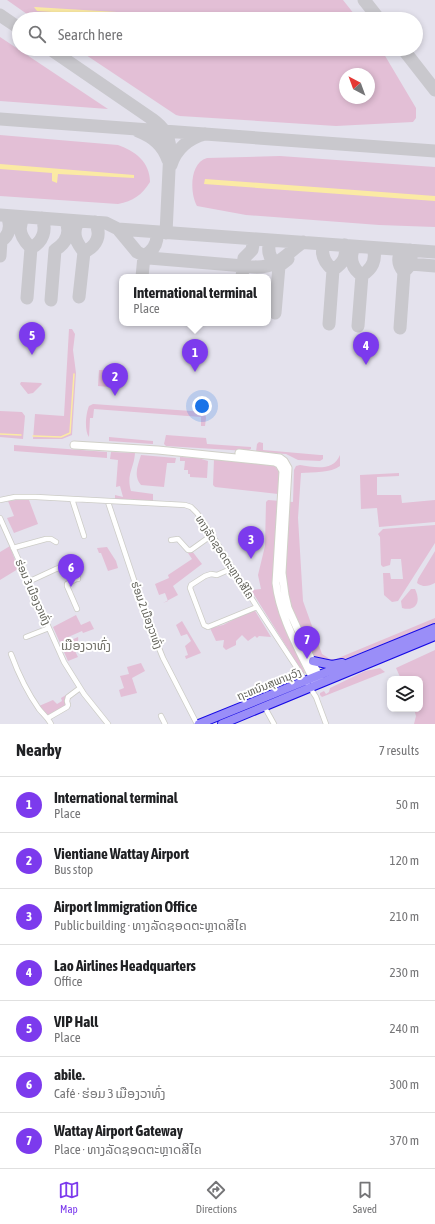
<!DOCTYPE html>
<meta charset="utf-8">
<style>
:root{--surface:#fff;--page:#f2f2f2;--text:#202124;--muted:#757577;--line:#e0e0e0;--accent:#7c3aed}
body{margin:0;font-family:"Asap Condensed","Noto Sans Lao",sans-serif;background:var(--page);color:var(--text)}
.controls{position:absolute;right:12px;bottom:12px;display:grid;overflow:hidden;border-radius:8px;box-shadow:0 2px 6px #0003}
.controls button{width:36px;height:36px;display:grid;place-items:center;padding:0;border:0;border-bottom:1px solid var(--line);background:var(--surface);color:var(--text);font:20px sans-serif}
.compass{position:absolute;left:339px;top:68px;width:36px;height:36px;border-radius:50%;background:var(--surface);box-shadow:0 2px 6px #0003;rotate:319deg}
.you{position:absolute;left:202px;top:406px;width:14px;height:14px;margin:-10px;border:3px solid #fff;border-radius:50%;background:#1a73e8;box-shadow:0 0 0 6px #1a73e833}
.badge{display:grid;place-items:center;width:26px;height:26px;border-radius:50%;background:var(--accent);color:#fff;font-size:13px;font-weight:700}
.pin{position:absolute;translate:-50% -33px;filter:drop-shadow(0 1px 2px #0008)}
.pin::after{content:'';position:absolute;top:21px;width:14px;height:12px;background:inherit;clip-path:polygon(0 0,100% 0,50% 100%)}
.popup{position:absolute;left:119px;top:274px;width:152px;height:52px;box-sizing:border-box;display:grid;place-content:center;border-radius:8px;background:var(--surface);filter:drop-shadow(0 1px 3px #0005);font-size:13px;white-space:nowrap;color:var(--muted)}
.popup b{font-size:15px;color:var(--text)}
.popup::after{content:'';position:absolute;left:50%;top:100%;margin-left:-8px;border:8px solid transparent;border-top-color:var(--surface)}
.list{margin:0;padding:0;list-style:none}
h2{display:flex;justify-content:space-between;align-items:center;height:52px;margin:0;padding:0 16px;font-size:17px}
h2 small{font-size:13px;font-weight:400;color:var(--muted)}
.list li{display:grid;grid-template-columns:26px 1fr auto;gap:12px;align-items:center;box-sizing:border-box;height:56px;padding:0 16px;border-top:1px solid var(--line)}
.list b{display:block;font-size:15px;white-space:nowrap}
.list p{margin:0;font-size:13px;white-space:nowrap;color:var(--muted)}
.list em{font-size:13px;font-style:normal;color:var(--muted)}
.icon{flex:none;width:22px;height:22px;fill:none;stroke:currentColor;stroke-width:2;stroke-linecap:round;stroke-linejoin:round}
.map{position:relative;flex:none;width:435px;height:724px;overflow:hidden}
.search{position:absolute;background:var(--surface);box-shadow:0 2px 6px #0003;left:12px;right:12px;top:12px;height:44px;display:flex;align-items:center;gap:10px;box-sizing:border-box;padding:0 14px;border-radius:22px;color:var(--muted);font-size:15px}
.sheet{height:444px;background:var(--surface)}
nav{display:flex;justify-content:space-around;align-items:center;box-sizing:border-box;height:56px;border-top:1px solid var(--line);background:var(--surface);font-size:11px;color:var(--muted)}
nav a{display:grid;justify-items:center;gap:2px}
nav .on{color:var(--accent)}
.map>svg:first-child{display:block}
.green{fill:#e3bfd6;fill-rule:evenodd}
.water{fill:#fbeaa4}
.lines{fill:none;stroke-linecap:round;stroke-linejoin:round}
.stream{stroke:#fbeaa4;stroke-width:1.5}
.taxiway{stroke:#c9c8cd;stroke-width:13}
.street-casing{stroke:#ccccc6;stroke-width:6}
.secondary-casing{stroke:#d0d0c8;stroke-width:9}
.highway-casing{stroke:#160ae5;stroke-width:10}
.street{stroke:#fff;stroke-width:4.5}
.secondary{stroke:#fff;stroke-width:7}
.highway{stroke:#9a8ef8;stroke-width:8}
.labels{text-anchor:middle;stroke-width:4;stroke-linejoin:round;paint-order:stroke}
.street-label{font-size:11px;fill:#62625a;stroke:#fff}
.quarter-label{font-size:13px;fill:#74736b;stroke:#fff}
</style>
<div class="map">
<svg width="435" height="724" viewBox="0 0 435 724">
<rect width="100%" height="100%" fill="#e4e2ed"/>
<path class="green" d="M7,0H343L358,19H34Z
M0,37L108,109L0,101Z
M77,49H381L416,108V118L413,122L336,126L180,116L176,115ZM345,74H369V98H345Z
M0,135L118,145C135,151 150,162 150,182C142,195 133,201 118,204L0,196Z
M280,156L435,167V227L379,225L246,215L197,206C190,194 189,163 207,158Z
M69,329H72L75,334L73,350L76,373L72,435L62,439H33L35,414L64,416Z
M99,370H111L113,372V383L121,384L120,388L98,386Z
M21,382L41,383L42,384L33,393L28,394L20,384Z
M93,404L205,412L206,418L205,426H201V417L94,409L93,418H90L89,437C84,430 86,413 89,406Z
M0,411L22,412L25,416L23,439L0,437Z
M166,435L206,438L207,444L251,447V449L247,451L166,446L164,444Z
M109,437L153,441V444L109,441Z
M259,442L263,443V450L320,455H323V459L320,461L298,460L286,454L256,452L257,444Z
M14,445L107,452V458L14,451Z
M111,452L135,453C134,469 126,474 131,491L153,494V501L115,499V495L123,497L120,486L116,487L118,460L110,459Z
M141,455L176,458L175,463H167L164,487L141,485C133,476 138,465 141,455Z
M340,455V466C331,473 313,472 301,473L298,518L303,601L322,654L330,659H336L435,618V623L340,661L329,662L314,658L301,664L305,673H303L251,590L261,589L258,575L265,546L266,502L268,500L293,502L294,470L296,466L300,465C314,467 333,472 340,455Z
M180,457L198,458L208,461L207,478L190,477V474H188V470H184L185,461H180Z
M214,459L274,465L279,471L278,494L215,487L213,485Z
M399,473V476L377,477V495H401L402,503L435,500V522L379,527L377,508L361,509L360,475Z
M16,500H29L38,524L14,533L7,518L14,516L8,501Z
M435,525V543L398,601L392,602L384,595L383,573H390L391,579H403L401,559H391L390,565L383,567L381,565L380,537L378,534L383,529Z
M10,546L18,569L0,580V552Z
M107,547L116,561L118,568L108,571L101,553H99L97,548Z
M192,551L202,564L173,586L178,595L163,603L168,601L165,593L159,595L155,584L169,578L168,575L192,559L188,553Z
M435,551V583C428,586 424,588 417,583L418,579Z
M411,589H415C421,601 417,612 402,608L401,601Z
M254,609L271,637L259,636L257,638L255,636L248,641L242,635L236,641V645L226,650L223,647L224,640L216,641L210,628L223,625Z
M76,615L81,625L90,621L94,629L83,633L82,631L66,638L67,642L78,637C79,641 77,643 74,645L77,650L75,651L78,657L68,661L53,627Z
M182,621L201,653L186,659L185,656L188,655L185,646L191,641L187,634L181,636L176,625Z
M435,650V724H414L416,716L414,709H420V679H401L396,668Z
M141,663L145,671L132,678L137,693L121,697L119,690L124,688L120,676L129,674L127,667Z
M380,668L385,672L322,697L320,695V693L324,691L326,694L329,692L330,688L365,671Z
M66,695L65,706L48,715L46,716L39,706L53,700L57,704L62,701L61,698Z"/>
<path class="water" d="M34,7L233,19H160L37,11Z
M0,164L134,175V178L58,174L57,183L52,181V173L0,169Z
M205,179L435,196V201L204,184Z"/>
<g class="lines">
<path class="stream" d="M0,434L21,435
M33,436L61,437L70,433L74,374"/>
<path class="taxiway" d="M364,0L379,19
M0,15L19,28
M50,49L152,119C163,127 169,135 170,149L166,233
M403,49L435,90
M0,119L435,151
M138,131C153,137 163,145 168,160
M171,165C176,149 189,138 205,134
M0,215L106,223L118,229L435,252
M24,217C16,229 22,239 31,248
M77,224C72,235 77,243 84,252
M118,229L137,252L149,258L257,267C279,267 286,254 303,242
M270,240C267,251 269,260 279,266
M324,244C320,254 325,263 333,270
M354,247C349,258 352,269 362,275
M402,250C397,258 398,265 404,272
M0,256L1,241C10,235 11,225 7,216
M411,264L435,266
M142,277L144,256C153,251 158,243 157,232
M242,277L244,258L252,250L254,239
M79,297L84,252C97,246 102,235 95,222
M27,298L31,248C43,242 47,230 42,218
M51,300L55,250C66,243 72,233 65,220
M275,313L279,266L288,259
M329,324L333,270C343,263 347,258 345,245
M358,326L362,275C372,269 377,260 373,248
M400,328L404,272L411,264V254L410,250"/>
<g class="street-casing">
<path id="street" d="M72,499L84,536
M0,500L15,497H36L185,505L191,507L197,513L212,535L257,607L316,697L326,724
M108,502L146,616L163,658L197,724
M0,518L64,662L84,694L108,724
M171,540L178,539L188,550H191L212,535
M13,548L46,539H51L56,542
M233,568L217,575L211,574L205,576L191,585L190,588L204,625L208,627L257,607
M28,582L56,569L69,565L75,568L78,579
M77,609L67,586V584L78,578
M26,637L49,628
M11,654C18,673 27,692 39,709C43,714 48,718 51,724
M264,706L274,724
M161,716L165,724
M48,718L67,707L68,705L67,701L68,697L80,688"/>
</g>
<g class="secondary-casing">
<path id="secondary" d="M74,445L158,450L275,462L279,464L283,471L276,583C280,618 300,651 315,683
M239,453L280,458L284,461L288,468L282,573L285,595L288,608L321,681"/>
</g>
<g class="highway-casing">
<path id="highway" d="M313,661L332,665L342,663
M199,724L435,628
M222,724L435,636"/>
</g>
<use href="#street" class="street"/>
<use href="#secondary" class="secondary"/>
<use href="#highway" class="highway"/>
</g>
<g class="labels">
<g class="street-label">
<text transform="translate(225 557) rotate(57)" y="4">ທາງລັດຊອດຕະຫຼາດສີໄຄ</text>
<text transform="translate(33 592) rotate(66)" y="4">ຮ່ອມ 3 ເມືອງວາທົ່ງ</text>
<text transform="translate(147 615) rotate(70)" y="4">ຮ່ອມ 2 ເມືອງວາທົ່ງ</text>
<text transform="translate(269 684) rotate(-22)" y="4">ຖະຫນົນສຸພານຸວົງ</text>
</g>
<g class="quarter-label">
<text x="86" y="650">ເມືອງວາທົ່ງ</text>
</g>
</g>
</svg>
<div class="controls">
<button><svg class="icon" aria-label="layers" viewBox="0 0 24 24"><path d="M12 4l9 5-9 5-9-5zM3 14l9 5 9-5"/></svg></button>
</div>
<svg class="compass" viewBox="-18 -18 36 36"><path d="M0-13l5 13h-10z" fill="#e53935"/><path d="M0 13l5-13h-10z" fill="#757577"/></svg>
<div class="you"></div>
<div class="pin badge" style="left:195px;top:372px">1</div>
<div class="popup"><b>International terminal</b>Place</div>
<div class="pin badge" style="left:115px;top:396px">2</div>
<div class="pin badge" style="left:251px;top:559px">3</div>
<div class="pin badge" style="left:366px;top:365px">4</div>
<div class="pin badge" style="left:32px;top:355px">5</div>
<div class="pin badge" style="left:71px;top:587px">6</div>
<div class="pin badge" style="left:307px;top:659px">7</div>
<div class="search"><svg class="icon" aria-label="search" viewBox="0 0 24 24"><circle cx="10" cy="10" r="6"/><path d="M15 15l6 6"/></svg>Search here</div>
</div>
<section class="sheet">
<h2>Nearby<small>7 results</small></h2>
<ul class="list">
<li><span class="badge">1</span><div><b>International terminal</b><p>Place</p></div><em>50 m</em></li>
<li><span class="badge">2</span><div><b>Vientiane Wattay Airport</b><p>Bus stop</p></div><em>120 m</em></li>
<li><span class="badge">3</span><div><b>Airport Immigration Office</b><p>Public building · ທາງລັດຊອດຕະຫຼາດສີໄຄ</p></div><em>210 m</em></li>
<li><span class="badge">4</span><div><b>Lao Airlines Headquarters</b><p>Office</p></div><em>230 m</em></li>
<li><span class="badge">5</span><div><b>VIP Hall</b><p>Place</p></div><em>240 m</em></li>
<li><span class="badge">6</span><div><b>abile.</b><p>Café · ຮ່ອມ 3 ເມືອງວາທົ່ງ</p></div><em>300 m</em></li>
<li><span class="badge">7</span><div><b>Wattay Airport Gateway</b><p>Place · ທາງລັດຊອດຕະຫຼາດສີໄຄ</p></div><em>370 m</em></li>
</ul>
</section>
<nav>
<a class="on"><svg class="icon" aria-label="map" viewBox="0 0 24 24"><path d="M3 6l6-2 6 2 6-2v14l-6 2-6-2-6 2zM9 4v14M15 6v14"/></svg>Map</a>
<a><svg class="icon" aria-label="directions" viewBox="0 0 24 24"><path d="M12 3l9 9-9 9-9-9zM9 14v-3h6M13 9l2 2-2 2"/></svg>Directions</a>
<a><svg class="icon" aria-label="saved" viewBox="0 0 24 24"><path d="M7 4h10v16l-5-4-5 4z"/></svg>Saved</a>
</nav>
